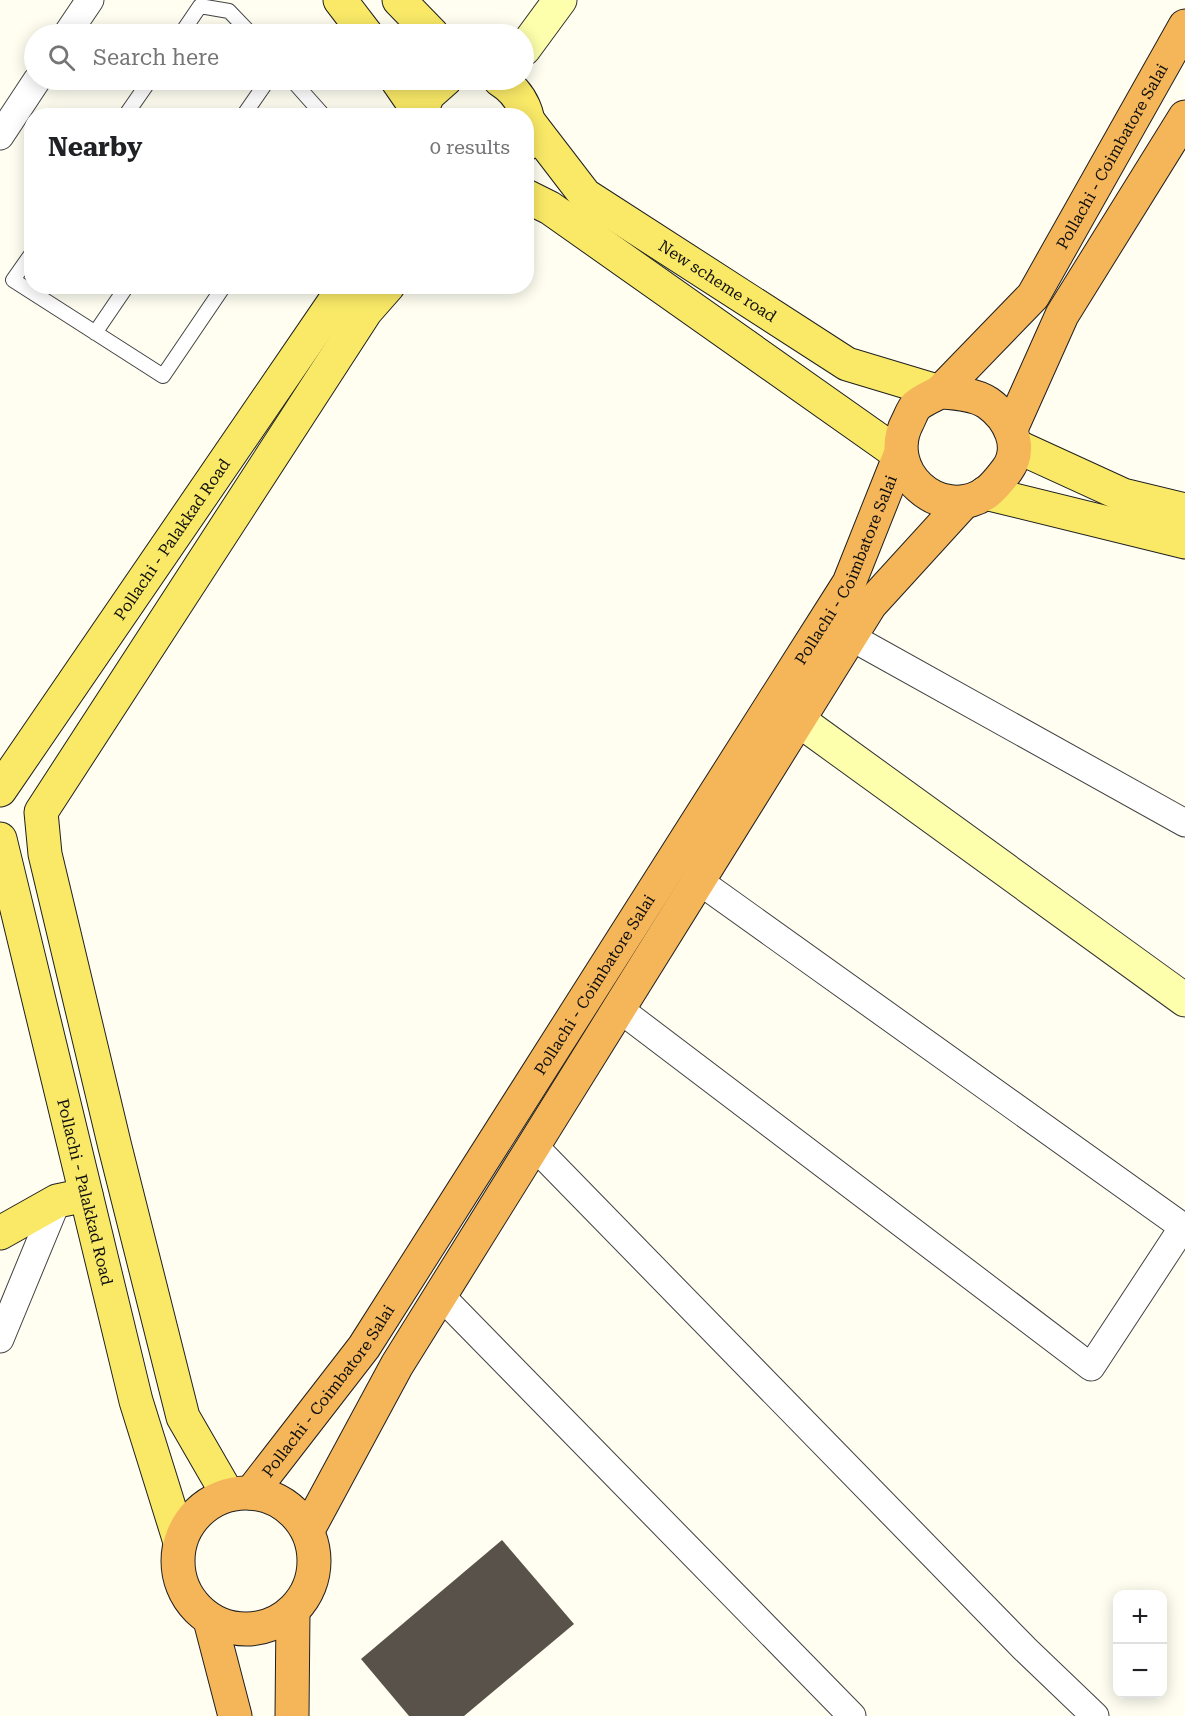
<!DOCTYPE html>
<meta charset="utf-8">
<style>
:root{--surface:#fff;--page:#f2f2f2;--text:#202124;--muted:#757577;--line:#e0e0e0}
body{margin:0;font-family:"Roboto Serif",serif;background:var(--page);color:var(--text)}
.controls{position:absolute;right:18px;bottom:18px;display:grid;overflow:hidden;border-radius:12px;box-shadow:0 3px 15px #0003}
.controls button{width:54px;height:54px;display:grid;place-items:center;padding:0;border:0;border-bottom:2px solid var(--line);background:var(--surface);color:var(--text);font:30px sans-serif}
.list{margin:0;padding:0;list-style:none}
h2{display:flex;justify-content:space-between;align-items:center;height:78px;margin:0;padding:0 24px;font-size:26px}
h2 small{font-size:20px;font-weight:400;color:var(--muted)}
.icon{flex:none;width:33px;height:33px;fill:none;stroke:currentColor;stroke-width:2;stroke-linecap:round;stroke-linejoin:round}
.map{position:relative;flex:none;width:1185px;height:1716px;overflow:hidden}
.search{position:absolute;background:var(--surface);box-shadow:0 3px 15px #0003;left:24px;top:24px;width:510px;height:66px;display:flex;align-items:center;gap:15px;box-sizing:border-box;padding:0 21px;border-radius:33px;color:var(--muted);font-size:22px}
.panel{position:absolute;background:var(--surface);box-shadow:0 3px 15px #0003;left:24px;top:108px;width:510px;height:186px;border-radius:24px}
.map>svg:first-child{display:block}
.building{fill:#58524b}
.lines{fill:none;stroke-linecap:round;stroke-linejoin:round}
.lane-casing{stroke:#424242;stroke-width:16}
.street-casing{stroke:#424242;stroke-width:29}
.secondary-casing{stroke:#313131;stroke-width:35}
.primary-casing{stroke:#202020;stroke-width:35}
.highway-casing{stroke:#202020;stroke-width:35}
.lane{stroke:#fff;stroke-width:14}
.street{stroke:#fff;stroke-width:27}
.secondary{stroke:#fdffac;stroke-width:33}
.primary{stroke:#f9e967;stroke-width:33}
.highway{stroke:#f5b559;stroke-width:33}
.labels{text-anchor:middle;stroke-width:6;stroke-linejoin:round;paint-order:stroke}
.street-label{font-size:16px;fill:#0f0f0f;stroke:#fff}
</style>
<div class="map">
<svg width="1185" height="1716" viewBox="0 0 1185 1716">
<rect width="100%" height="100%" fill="#fffef1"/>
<path class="building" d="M502,1540L574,1624L464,1716H409L361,1659Z"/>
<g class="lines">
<g class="lane-casing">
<path id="lane" d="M181,34L200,6L229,11L251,34
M292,80L324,116
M125,116L150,80
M243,116L268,80
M32,253L13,280L163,376L224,286
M95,333L127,286"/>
</g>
<g class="street-casing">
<path id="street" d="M67,34L90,0
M0,136L37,80
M851,637L1185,823
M618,1008L1091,1367L1183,1227L699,881
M534,1146L1025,1649L1095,1716
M440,1295L852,1716
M0,1339L57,1201"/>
</g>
<g class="secondary-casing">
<path id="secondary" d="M524,49L560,0
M800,721L1185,1000"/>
</g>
<g class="primary-casing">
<g id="primary">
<path d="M340,0L366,34"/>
<path d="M399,0L432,34"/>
<path d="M397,80L419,112"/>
<path d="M500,80C521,93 534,118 526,144"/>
<path d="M419,116L428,95L445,80"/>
<path id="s1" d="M529,122L585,195L847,364L940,392"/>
<path d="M526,196L550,208L900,455"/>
<path d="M1016,446L1123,495L1185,510"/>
<path d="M985,493L1185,542"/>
<path id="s2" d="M0,790L345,286"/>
<path id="s3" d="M0,839L136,1401L180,1542"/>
<path d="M0,1233L57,1201L86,1195"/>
<path d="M228,1495L183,1417L115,1147L45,854L41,812L366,311L388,286"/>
</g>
</g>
<g class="highway-casing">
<g id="highway">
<path id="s4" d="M940,392L1033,296L1185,26"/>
<path d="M940,392C955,393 975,394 988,403C1009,418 1024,447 1007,470C1001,478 994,487 986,493C939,524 881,470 908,421C910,417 913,409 916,406C922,400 933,396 940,392Z"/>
<path d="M1011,429L1062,315L1185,117"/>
<circle cx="246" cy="1561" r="68"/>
<path id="s5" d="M251,1493L364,1347L849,583L900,455"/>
<path d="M308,1530L397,1365L870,605L964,502"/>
<path d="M210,1620L235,1716"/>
<path d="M292,1716L293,1612"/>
</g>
</g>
<use href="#lane" class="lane"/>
<use href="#street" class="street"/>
<use href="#secondary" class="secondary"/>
<use href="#primary" class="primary"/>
<use href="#highway" class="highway"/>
</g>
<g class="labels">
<g class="street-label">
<text dy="6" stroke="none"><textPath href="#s4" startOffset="294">Pollachi - Coimbatore Salai</textPath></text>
<text dy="6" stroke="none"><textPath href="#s1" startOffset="250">New scheme road</textPath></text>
<text dy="6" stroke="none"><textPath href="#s2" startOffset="304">Pollachi - Palakkad Road</textPath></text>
<text dy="6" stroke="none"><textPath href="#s5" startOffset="1100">Pollachi - Coimbatore Salai</textPath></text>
<text dy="6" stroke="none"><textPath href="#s5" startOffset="614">Pollachi - Coimbatore Salai</textPath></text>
<text dy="6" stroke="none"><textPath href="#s3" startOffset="363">Pollachi - Palakkad Road</textPath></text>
<text dy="6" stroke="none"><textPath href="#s5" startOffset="128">Pollachi - Coimbatore Salai</textPath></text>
</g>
</g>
</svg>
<div class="controls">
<button>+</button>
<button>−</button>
</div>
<div class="search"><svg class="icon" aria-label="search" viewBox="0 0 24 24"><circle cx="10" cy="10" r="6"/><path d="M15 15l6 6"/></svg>Search here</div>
<section class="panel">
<h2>Nearby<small>0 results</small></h2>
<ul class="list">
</ul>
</section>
</div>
